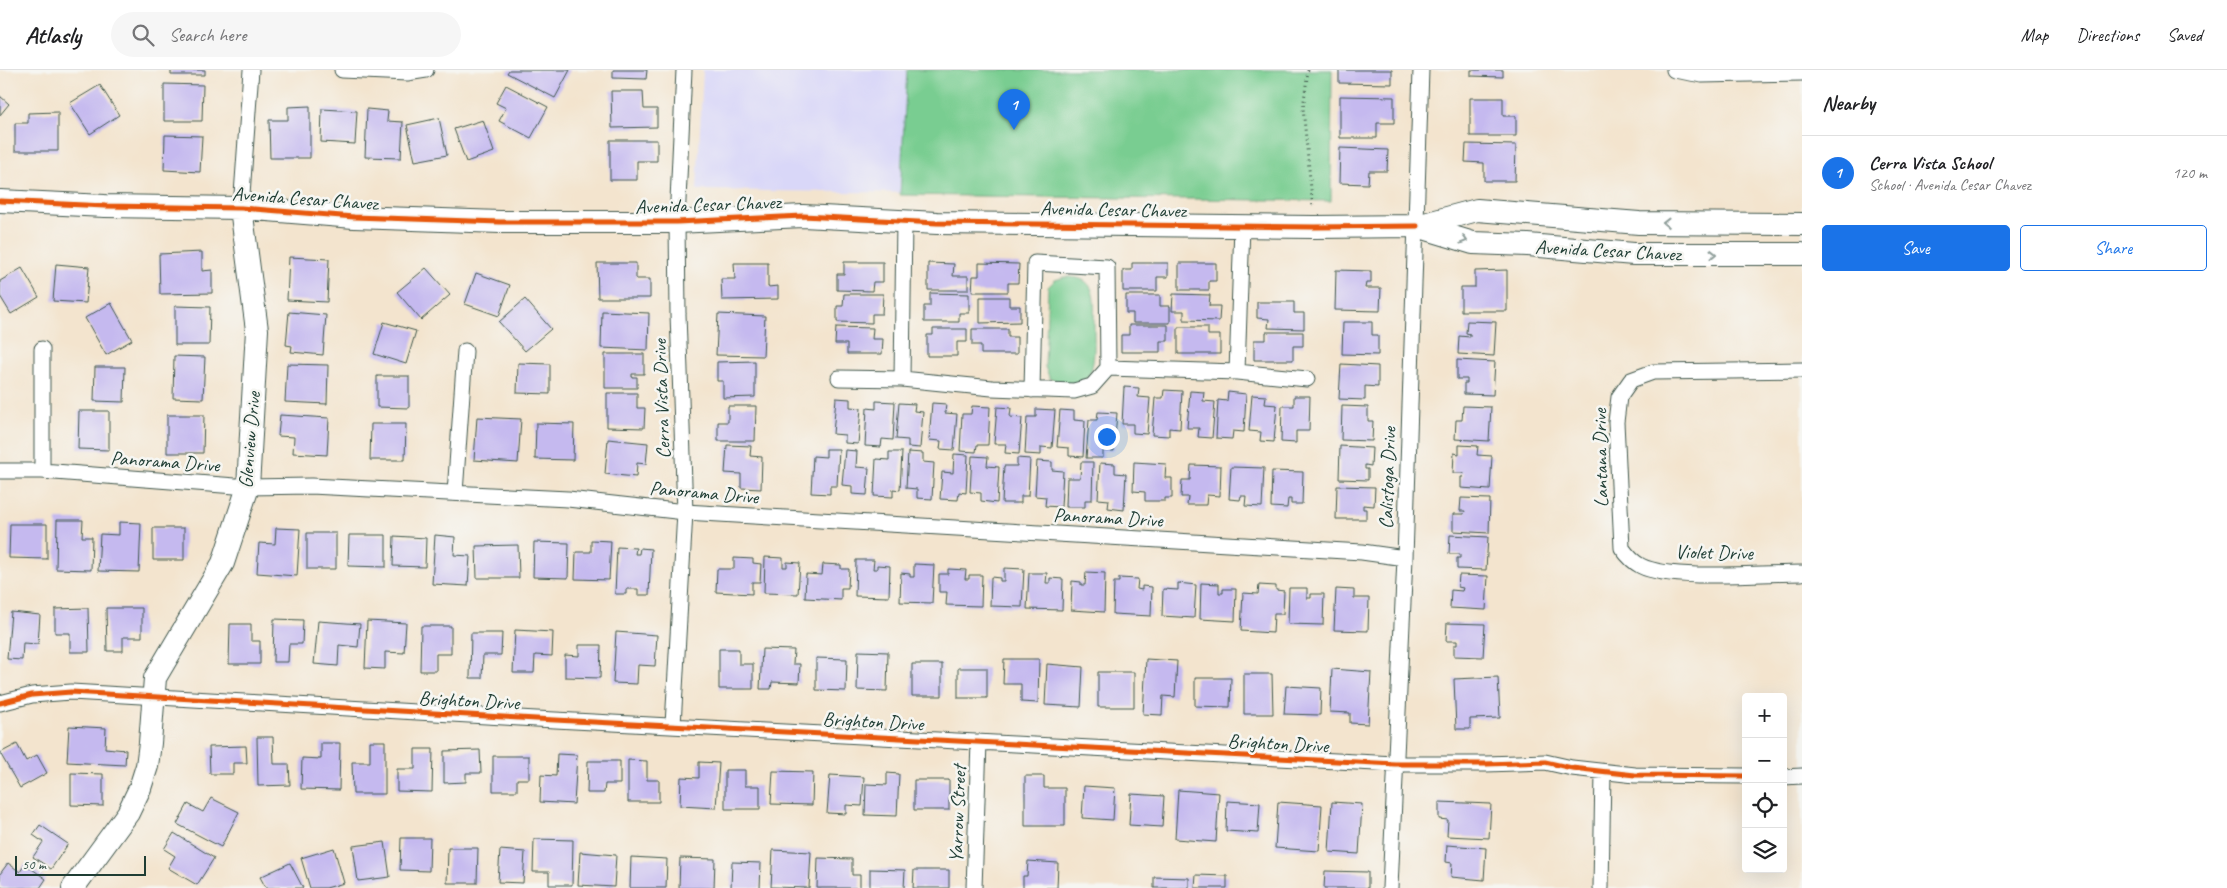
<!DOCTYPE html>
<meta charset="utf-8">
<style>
:root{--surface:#fff;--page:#f6f6f6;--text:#202124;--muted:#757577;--line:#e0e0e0;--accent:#1a73e8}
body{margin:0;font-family:Caveat,sans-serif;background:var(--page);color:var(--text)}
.controls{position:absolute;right:15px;bottom:15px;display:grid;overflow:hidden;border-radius:5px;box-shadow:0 5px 20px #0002}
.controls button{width:45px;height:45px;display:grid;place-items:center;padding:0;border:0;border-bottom:1px solid var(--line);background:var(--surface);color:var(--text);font:25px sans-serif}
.scale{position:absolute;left:15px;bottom:12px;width:131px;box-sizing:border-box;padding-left:5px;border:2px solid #1f3d34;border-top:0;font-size:14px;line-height:18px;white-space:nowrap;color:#1f3d34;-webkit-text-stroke:4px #f6f6f2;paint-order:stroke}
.you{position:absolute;left:1106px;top:366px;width:18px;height:18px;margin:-12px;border:4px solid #fff;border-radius:50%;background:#1a73e8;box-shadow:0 0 0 8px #1a73e833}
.badge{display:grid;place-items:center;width:32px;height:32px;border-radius:50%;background:var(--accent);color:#fff;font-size:16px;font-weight:700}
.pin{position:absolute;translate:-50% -41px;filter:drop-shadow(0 1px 2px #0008)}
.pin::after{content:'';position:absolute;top:26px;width:18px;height:15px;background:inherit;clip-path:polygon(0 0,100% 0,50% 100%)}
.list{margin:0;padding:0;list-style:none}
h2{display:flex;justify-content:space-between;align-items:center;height:65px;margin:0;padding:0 20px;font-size:21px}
h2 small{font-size:16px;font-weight:400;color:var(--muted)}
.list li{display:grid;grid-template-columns:32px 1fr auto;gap:15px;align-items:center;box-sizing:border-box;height:75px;padding:0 20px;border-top:1px solid var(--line)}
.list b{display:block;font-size:19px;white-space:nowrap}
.list p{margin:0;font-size:16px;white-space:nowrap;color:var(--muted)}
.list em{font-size:16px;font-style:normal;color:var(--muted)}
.actions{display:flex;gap:10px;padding:15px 20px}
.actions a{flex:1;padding:11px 0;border:1px solid var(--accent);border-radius:5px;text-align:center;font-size:18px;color:var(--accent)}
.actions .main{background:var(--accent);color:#fff}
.icon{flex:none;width:28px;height:28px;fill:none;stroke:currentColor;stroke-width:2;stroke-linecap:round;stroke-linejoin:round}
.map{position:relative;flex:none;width:1802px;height:818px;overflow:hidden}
header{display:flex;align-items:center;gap:30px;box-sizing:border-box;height:70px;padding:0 25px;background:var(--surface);border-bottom:1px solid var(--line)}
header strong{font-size:24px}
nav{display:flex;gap:28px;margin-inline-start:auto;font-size:18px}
.search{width:350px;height:45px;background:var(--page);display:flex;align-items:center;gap:12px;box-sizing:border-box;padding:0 18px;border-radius:28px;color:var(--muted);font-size:19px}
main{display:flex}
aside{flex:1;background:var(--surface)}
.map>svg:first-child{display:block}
.built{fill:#d9d7f8}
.green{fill:#79cd91;stroke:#4c8562}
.building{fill:#c5b9ef}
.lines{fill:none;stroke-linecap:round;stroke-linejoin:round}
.street-casing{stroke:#3f564b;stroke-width:17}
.secondary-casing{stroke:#3f564b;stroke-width:24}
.path{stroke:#3f564b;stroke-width:3;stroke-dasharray:1 4;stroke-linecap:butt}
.street{stroke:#fff;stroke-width:15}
.secondary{stroke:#fff;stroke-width:22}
.cycleway-casing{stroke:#f6f6f2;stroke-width:8}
.cycleway{stroke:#e8590c;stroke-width:5}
.oneway{stroke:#8f9e9a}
.labels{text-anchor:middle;stroke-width:5;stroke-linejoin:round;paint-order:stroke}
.street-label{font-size:20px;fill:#1f3d34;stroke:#f6f6f2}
</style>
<header>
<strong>Atlasly</strong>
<div class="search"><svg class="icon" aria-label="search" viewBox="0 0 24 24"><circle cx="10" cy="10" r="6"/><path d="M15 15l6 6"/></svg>Search here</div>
<nav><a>Map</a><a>Directions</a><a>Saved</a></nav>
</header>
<main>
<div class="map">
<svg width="1802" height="818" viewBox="0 0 1802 818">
<rect width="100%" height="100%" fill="#f6f6f2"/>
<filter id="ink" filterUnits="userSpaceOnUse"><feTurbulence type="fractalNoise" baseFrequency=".02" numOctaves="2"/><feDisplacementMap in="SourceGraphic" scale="10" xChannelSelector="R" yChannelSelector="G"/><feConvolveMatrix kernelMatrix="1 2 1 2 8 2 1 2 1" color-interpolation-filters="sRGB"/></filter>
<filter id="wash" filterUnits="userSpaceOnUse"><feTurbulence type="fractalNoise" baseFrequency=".0096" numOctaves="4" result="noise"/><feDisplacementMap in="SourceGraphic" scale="20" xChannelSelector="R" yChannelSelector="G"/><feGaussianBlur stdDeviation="1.12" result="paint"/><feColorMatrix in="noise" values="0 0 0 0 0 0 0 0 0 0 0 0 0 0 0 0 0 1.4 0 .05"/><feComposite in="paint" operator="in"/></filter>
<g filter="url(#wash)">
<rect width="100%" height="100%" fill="#f3e4ce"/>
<path class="built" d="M703,0H1329L1308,128L697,120Z"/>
<path class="green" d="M907,0H1332L1331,131L900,125Z
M1065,207C1075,207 1086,208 1091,218C1096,229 1094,245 1094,256C1094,290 1099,327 1050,309L1045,297L1048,217L1055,210Z"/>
<g id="blocks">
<path class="building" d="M171,0H205V5H171Z
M509,0H570L555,28L507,3Z
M613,0H647L646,9L613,8Z
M1339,0H1392V14L1339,13Z
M1471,0H1503V7L1471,6Z
M164,14L203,15L202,51H164Z
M100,15L119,45L90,64L70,33Z
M506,15L548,37L531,68L499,51L506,38L496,33Z
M611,21H643L644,39H657V57L612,58Z
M0,26L9,34L0,45Z
M1340,26L1394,27V53H1377V68H1340Z
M1470,28H1503V46H1516V66H1470Z
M310,36V88H270L269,50H288V37Z
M322,39L357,41L355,74L321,72Z
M367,39L388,41L387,51L403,52L401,88L365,87Z
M58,42V81H15V53H28V43Z
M439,48L447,85L415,91L407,55Z
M483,50L494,82L466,92L454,59Z
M165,65L202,66L200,102L164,100Z
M610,70H657V91H637V110H610Z
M1466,74L1516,75L1515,111H1484V93L1465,92Z
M1340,78L1388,80L1387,101H1369L1368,114L1339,113Z
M202,182V201L212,200V223L160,224L159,184Z
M289,187L329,189L327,232L287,230Z
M844,192H883V212H873L872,221L837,220V204H844Z
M597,193H636V209H650V228H598Z
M734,193H768V217L778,216V229L722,230L721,209H735Z
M928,193L954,194L953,206H968V220H928Z
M979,193L1019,194L1018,213H1008V222H972L973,206H979Z
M1132,193H1168V207H1157V221H1123V200H1132Z
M1179,193H1216V211H1209V220H1179Z
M56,194L89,197L86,233L53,231Z
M22,198L39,227L11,244L0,226V211Z
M426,198L450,225L421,250L397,222Z
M1336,200L1371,201V213H1366L1365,218H1381L1380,241L1335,240Z
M1507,200V241H1461V217H1475V201Z
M476,203L510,215L499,246L465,234Z
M930,223L969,224V243H959V252H924V236H930Z
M844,224H883L882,244H872V253L837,252V236H843Z
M1173,224L1210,225L1209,236H1220L1219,251L1184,250V241H1172Z
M1126,225H1160V236H1170V253H1133V243H1126Z
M980,227H1009V236H1020V252L980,253Z
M525,229L551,259L525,281L499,252Z
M1257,232H1294V243H1304V259L1268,258L1269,249L1257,248Z
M111,233L132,270L106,285L85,248Z
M175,236L210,237L209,275H175Z
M602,241L649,243L648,280L601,278Z
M289,242L326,245L323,285L291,282L292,276L286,275Z
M718,244L765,246L763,286L716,285Z
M1467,251L1496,252L1494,286L1458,284L1459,266L1470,267V264L1466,263Z
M384,252L416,261L406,294L374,284Z
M1343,252H1372V265H1378V285L1342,284Z
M1129,255H1168V271H1160V282H1121V265H1129Z
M836,257L873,258L872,269H883L882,284H847V274H835Z
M1178,257H1208V265H1220V284H1178Z
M933,259H967V272H957V286H927V265H933Z
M972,259H1008V267H1017V284H981V275H972Z
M1266,262H1303V276H1293V290H1254V270H1266Z
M605,284H644V304H632V307H637V318H605Z
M174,286L205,287L203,329L173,328Z
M1457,290L1495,292L1493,325L1464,324V313H1467V309H1457Z
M755,291V327L723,328V311H717V292Z
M518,293L550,294V324L517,323Z
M287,294L328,295L327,334L285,332Z
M1341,294L1378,296V317L1365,316V330L1339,329Z
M95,297H125L124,332L94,331Z
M377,306H409V338L377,337Z
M1124,317L1139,318L1138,327L1150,328L1147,364L1133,363V354H1122Z
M1164,320L1182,321L1180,359L1169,358V366L1152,365L1155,328H1163Z
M1190,321L1204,322L1203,331L1215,332L1212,368L1198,367L1199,358H1187Z
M1228,322L1246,324L1244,362L1233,361L1232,369L1216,368L1218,330L1227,331Z
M607,323H637V338H645L644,358L607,357Z
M1252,325L1266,326L1265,334L1277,335L1274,372L1260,371L1261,362L1249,361Z
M1294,326H1310L1309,361H1296V373L1281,372L1282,336H1294Z
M836,328L850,329V337L861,338L858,374L845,373V365L833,364Z
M876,331L895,332L893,370L882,369L881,377L865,376L867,338L876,339Z
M899,333L915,334L914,341L923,342L920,378L908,377V370L896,369Z
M932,333L946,334L945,343L957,344L954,380L940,379L941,371L929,370Z
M728,336H756L755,371H718V352H728Z
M972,336L990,337L988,375H977L976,382L960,381L962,344H971Z
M1342,336L1368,337V351H1373L1372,371L1341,370Z
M1463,336L1491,337L1489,371L1455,369L1456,350H1462Z
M997,337L1011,338L1010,347L1022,348L1019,384L1005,383L1006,374H994Z
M1036,339L1055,340L1052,378L1041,377V385L1025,384L1027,347H1036Z
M1060,340L1074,341V350L1085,351L1083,387L1069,386V378L1057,377Z
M79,341H109V380L78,379Z
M1098,342L1117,343L1114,381H1103V388H1086L1089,350H1097Z
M167,345H204L203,383H167Z
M280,345L329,348L327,385L293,383L294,367L278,366Z
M477,347L521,349L518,393L474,390Z
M536,353L574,354L573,390L535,389Z
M371,354H406L405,390H370Z
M608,369L648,373L646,394L637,393L636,407L605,404Z
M727,375L751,376L750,386L762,387L761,419L741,418V404L725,403Z
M1459,375L1478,376L1477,385L1492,386L1490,420L1461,418V407H1463L1464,403H1453L1454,383L1459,384Z
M1340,376L1372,378L1371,396L1365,395V399H1368V410L1339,409Z
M826,379H839L837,416H830V424L811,423L813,386L826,387Z
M845,380L857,381L856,397L869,398L867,425L852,424V416L842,415Z
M889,382H902L900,420L893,419V427L874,426L876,389L889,390Z
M908,382L923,383V392L934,393L932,429L917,428V419L906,418Z
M954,384L968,385L966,423L959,422L958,430L940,429L942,402L953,403Z
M972,386L988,387L987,396L999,397L997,433L981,431V423L970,422Z
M1017,388L1030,389L1028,426H1021V433H1002L1004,396H1017Z
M1037,391L1052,392V400L1063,401L1061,437L1045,436L1046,427L1035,426Z
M1081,392H1093L1092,430H1085V437H1066L1067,408H1080Z
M1134,392L1166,394L1165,408H1172V428H1165V431H1145V422L1133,421Z
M1100,393L1115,394V403L1126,404L1124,440L1108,438L1109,430L1098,429Z
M1191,395L1221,396L1220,426L1207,425L1206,435H1187L1188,427H1181L1182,410H1190Z
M1231,397L1264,398L1262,437L1245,436L1246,426H1241L1240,430L1229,429Z
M1272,401L1303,402L1302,434H1291V429H1288L1287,438L1271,437Z
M1337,416L1375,417L1374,436L1363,435V439H1366V449H1336Z
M1461,428L1490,429L1489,463L1453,461V444H1464L1465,441H1460Z
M57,450H83L82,467H92L91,500L56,499Z
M119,452L141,453L139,502L98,501L100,464L119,465Z
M10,454H47V489L9,488Z
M153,458H184V490H153Z
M276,458L300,459L297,506L257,503L259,473L275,474Z
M307,463H336V499H307Z
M349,465H386V497L348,496Z
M435,465L455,467L454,485L470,486L468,516L432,514Z
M1450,465L1488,467L1486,500L1457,499V488H1460V484H1449Z
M394,466L426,468L425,497L393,496Z
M591,470L611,471L609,510L575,509L576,482H591Z
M534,472L569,473L568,508L533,507Z
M518,475L519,508H477L476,476Z
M617,477L636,478L635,484H639L640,478L651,479L649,525H638V519H626V524H615Z
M765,487L783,488V497H787V492L800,493L798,524L764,523Z
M734,488L753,489V493L761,494L760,512H752V524L716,522L717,499H734Z
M856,490H874L873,499H877V495L890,496L889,527L855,526Z
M823,494L841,495V499H849L848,518H841V530L805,528L806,504L822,505Z
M914,494L934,495L932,533L900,532L901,503L910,504V507H914Z
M1004,498L1024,499L1022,537L990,536L991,507L1000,508V511H1004Z
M948,499L966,500L965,509H969V505H982L981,536L946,535L947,522H939V504H948Z
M1086,502L1105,503L1104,542L1071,540L1072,511L1081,512V515H1085Z
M1029,503H1047L1046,513H1050V508L1063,509L1062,540L1027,539Z
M1459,505L1488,506L1486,540L1450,538L1451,520L1462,521L1463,518L1458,517Z
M1119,508L1138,509L1137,519L1142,520V516L1152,517L1151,546L1113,544L1114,512H1119Z
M1178,513L1196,515L1194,548L1162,546L1163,519L1178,520Z
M1201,513L1219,514V523H1223V519H1236L1235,551L1200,549Z
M1259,515L1276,516V520L1284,521L1283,544H1274L1273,563L1241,561L1243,523L1258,524Z
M1289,518H1307V528H1311V524H1324L1323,555L1288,554Z
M1336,519L1354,520V528H1369L1368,561L1334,560Z
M88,538L89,582H70V563H55V539Z
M106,538H142V567H123V581H107Z
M11,542L40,545L38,574L23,573L22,590L7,589Z
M274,549L303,550L302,574H289L288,592H273Z
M318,551L360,554L358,577L339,575L338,596L314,594Z
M367,551L406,553L404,583L385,582V599L365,598Z
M1447,553L1485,554L1483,587L1454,586V575H1457V571H1446Z
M230,554H251V571H260V594H229Z
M421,556H451V584H436V601H420Z
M515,560L553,562L552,586L535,585L534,603H513Z
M616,562L657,565L655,596L638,595L637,614L613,613Z
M471,563H502L501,585H483L482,608H470Z
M579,575H601L600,608L565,607V585L579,586Z
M719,579H739V594H753V619H719Z
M762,579L794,580L793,594H800L799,613L772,612L771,619H760Z
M858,581L888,582L887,621L857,620Z
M816,588L847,589L846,621L816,620Z
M1004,589H1039L1038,633L1021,632V614H1003Z
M1146,589L1177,591L1175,627L1163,626L1162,645L1143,644Z
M912,594H942V626H912Z
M1047,594L1083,597L1081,637L1045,635Z
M958,598H987V628H958Z
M1332,599L1371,602L1368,654L1350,653V643L1330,642Z
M1098,602H1134V637H1098Z
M1244,604H1272L1273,644H1244Z
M1498,607L1500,648L1470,649V659H1456L1454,609Z
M1195,608H1231L1230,637L1195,636Z
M1286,616L1321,618L1320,645L1284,644Z
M69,656L106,658L105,678L126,680L125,695L67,692Z
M257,667H273L274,694H289L290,715L258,716Z
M370,671H385V724H353L352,692H370Z
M321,673H340L339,720L301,719L302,688L321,689Z
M17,674L26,691L37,685L47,703L20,718L0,683Z
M246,676L247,693H233V704H210L209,677Z
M415,679H433L432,722L397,721V699H415Z
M480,680L481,703H466V712L444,713V681Z
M557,684L577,685L574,734L540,732L541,705L556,706Z
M493,686H529V709H517V721H493Z
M628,690L647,691V710H659V732H628Z
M588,691H620V714H605L604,723H587Z
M699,692L719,693L716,738L680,736L681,707L699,708Z
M725,700H745V716H760V739H725Z
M773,701L813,702L812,735L771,734Z
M71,703L103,704V736L71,735Z
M887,703L899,704L897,746L865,745L866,714L887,715Z
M830,705L864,707L862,736L846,735V744L827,743Z
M1025,706H1044V718H1065V756H1025Z
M914,710H949V740H914Z
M1084,716L1115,718L1113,750L1082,748Z
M1178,720L1219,723L1216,772L1175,769Z
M1131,724L1164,726L1162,757L1129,755Z
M211,728L239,742L221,777L177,754L188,734L203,742Z
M1227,731L1260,733L1258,763L1226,761Z
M1278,732L1322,735L1319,781L1275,778Z
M1332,732L1362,734L1359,784L1329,782Z
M1439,732L1491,734L1489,768L1447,766L1448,750L1439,749Z
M40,755L68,774L51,799L33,787L43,772L33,765Z
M174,763L214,788L197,815L168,798L175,786L164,779Z
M401,768H430L429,801L400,800Z
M534,769L573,770L572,815H549V802H533Z
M385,772L390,807L358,811L353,776Z
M1447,775L1486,778L1484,810L1451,807L1452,793L1446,792Z
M334,778L344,813L326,818H310L301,788Z
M448,778H478L477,813H447Z
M500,780L525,782L523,813L498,812Z
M773,780L811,782L809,818L771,817Z
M580,782L616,785L614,817L578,815Z
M631,787L667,789L666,818H630Z
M680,788L715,789L714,818H679Z
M818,788L852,789V805H860V818H817Z
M1028,791L1058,793L1057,818H1023V806H1027Z
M732,792L761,793L760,818H731Z
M8,793L20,802L25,794L46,809L40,818H3L0,816V804Z
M290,793L303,818H266L260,807Z
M870,799L905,800L904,818H870Z
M914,800H949V818H913Z
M1325,801L1368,802V818H1324Z
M1196,805L1227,806V818H1195Z
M1154,807L1189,808V818H1154Z"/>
</g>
</g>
<g filter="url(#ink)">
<use href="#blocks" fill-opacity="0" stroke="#3f564b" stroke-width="1"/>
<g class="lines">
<g class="street-casing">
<path id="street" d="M342,0L407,3L426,0
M1674,0L1702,5L1802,3
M241,138L251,0
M1802,300L1653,302L1631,310L1619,327L1616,352L1622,478C1627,485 1633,492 1641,496C1670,511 1765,503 1802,503
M1237,302L1242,156
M839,308L902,309L992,318L1074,321L1092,316L1108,298L1237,302L1307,309
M902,309L904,151
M1032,320L1035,193L1107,197L1108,298
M0,401H42L248,417L311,416L568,429L685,442L1362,482L1405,488
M42,401V279
M455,423L465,281
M0,633L32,625L71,622L536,649L1395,694H1486L1545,692L1572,698L1635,705L1746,706
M673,655L685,442L678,244L677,152L684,0
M1783,707L1802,706
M974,818L979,672
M1390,818L1405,488L1421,0
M1601,818L1603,702"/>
</g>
<g class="secondary-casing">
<path id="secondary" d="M0,131L105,136L241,138L354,147L500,152H677L803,146L937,153L1314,157L1417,156L1477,140L1639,153L1802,154
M1417,156L1473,173L1528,175L1634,184H1802
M73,818L128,743L140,718L147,696L150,673L155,608L223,493L248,417L257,260L241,138"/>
</g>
<path class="path" d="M1308,0L1303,38L1313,139"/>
<use href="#street" class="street"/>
<use href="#secondary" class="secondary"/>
<g class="cycleway-casing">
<path id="cycleway" d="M0,131L105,136L241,138L354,147L500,152H677L803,146L937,153L1314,157L1417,156
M0,633L32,625L71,622L536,649L1395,694H1486L1545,692L1572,698L1635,705L1746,706"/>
</g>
<use href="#cycleway" class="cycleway"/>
</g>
<defs><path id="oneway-chevron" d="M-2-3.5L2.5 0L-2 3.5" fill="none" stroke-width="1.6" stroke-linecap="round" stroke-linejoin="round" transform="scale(1.25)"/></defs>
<g class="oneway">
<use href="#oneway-chevron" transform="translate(1666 153) rotate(-179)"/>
<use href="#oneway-chevron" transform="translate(1464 170) rotate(17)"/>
<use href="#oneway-chevron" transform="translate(1713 184)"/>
</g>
</g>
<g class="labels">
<g class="street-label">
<text transform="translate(305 128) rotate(4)" y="7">Avenida Cesar Chavez</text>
<text transform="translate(708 134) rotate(-2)" y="7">Avenida Cesar Chavez</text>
<text transform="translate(1113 139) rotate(1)" y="7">Avenida Cesar Chavez</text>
<text transform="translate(1608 180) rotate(3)" y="7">Avenida Cesar Chavez</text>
<text transform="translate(661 329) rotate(-92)" y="7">Cerra Vista Drive</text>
<text transform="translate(249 370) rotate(-85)" y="7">Glenview Drive</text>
<text transform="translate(1600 388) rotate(-91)" y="7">Lantana Drive</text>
<text transform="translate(165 391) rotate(4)" y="7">Panorama Drive</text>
<text transform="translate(1387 408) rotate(-88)" y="7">Calistoga Drive</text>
<text transform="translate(704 422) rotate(5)" y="7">Panorama Drive</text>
<text transform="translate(1108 447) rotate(3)" y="7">Panorama Drive</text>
<text transform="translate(1714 482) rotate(1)" y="7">Violet Drive</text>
<text transform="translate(469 630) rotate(3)" y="7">Brighton Drive</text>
<text transform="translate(873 651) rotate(3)" y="7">Brighton Drive</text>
<text transform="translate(1278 673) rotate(3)" y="7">Brighton Drive</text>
<text transform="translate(957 744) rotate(-88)" y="7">Yarrow Street</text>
</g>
</g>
</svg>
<div class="controls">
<button>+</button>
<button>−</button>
<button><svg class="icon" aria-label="locate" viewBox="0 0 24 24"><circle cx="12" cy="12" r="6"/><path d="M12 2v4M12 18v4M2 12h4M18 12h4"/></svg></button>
<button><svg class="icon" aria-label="layers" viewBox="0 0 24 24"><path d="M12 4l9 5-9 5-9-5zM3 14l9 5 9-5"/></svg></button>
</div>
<div class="scale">50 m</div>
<div class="you"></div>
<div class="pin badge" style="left:1014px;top:60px">1</div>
</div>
<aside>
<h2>Nearby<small></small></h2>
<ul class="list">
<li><span class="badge">1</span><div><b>Cerra Vista School</b><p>School · Avenida Cesar Chavez</p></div><em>120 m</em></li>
</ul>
<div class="actions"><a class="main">Save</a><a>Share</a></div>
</aside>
</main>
